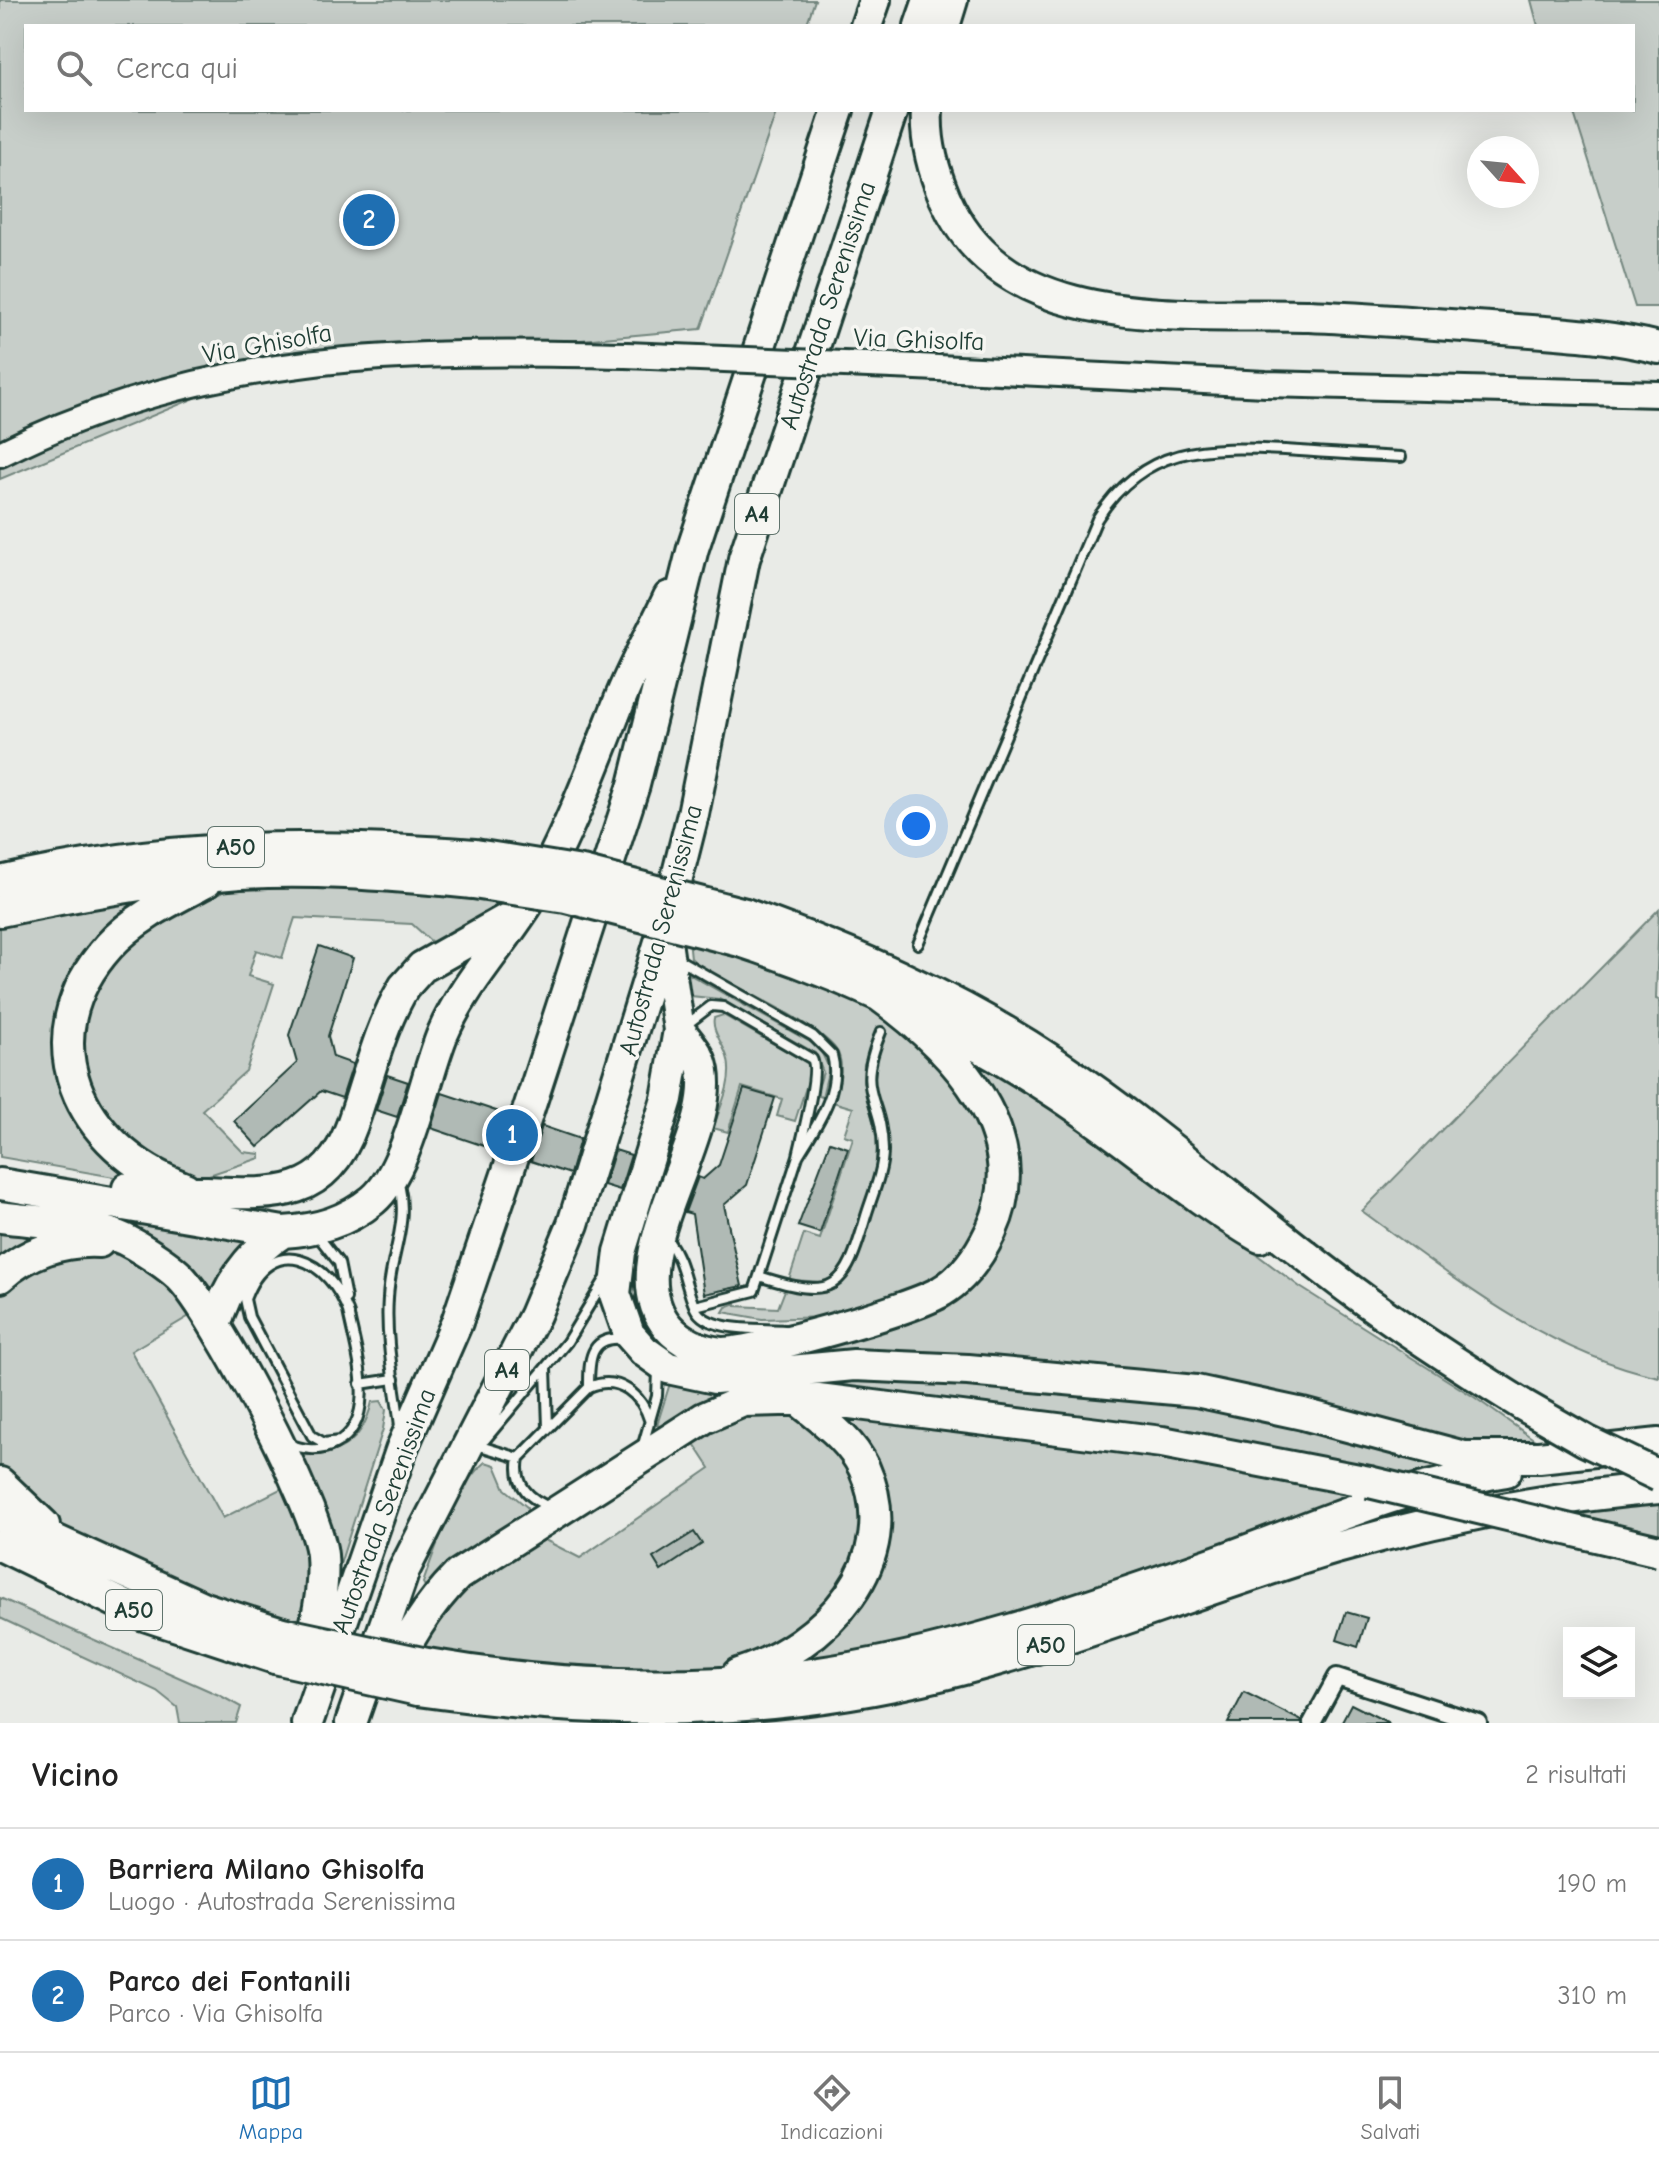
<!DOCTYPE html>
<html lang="it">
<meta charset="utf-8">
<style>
:root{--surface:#fff;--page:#f6f6f6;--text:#222;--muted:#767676;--line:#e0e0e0;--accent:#1f6fb2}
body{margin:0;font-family:"Comic Neue",sans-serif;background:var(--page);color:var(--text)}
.controls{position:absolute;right:24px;bottom:24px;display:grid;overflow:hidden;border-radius:0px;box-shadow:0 8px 32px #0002}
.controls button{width:72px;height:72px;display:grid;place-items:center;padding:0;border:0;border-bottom:2px solid var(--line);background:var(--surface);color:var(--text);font:40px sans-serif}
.compass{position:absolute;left:1467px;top:136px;width:72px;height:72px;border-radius:50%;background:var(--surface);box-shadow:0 8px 32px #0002;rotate:117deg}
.you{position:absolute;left:916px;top:826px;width:28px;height:28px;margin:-20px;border:6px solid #fff;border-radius:50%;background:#1a73e8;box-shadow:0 0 0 12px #1a73e833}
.badge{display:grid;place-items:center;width:52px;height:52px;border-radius:50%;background:var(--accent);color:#fff;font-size:26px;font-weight:700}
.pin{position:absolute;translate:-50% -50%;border:4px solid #fff;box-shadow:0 2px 8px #0006}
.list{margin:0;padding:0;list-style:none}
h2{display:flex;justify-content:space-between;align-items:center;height:104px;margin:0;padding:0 32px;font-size:34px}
h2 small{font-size:26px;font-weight:400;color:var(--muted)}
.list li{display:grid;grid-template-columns:52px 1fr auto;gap:24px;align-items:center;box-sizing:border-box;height:112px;padding:0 32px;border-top:2px solid var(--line)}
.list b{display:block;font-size:30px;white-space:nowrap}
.list p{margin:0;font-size:26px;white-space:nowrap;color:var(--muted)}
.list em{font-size:26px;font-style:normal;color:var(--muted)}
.icon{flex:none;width:44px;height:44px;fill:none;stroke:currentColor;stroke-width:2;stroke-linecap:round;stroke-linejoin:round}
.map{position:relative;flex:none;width:1659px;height:1723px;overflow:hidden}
.search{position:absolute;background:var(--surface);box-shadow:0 8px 32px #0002;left:24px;right:24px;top:24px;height:88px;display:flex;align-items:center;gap:20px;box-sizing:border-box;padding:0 28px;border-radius:0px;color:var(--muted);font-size:30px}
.sheet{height:328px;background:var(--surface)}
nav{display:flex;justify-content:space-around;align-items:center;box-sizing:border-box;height:112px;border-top:2px solid var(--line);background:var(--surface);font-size:22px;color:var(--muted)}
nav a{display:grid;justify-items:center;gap:4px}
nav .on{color:var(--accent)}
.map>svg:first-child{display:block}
.green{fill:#c7cec9;stroke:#73867e;stroke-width:2}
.building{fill:#b0bab5;stroke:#1f3d34;stroke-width:2}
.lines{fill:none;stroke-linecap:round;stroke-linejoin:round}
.lane-casing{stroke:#1f3d34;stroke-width:14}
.street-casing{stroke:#1f3d34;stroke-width:22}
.secondary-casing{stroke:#1f3d34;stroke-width:30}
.highway-casing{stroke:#1f3d34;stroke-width:36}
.lane{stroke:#f6f6f2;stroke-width:8}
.street{stroke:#f6f6f2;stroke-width:16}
.secondary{stroke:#f6f6f2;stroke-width:24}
.highway{stroke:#f6f6f2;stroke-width:30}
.secondary-bridge-casing{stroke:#1f3d34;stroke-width:30;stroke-linecap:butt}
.highway-bridge-casing{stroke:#1f3d34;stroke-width:36;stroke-linecap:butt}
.secondary-bridge{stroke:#f6f6f2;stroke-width:24}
.highway-bridge{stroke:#f6f6f2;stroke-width:30}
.labels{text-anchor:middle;stroke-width:7;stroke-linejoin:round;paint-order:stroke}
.shield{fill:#f6f6f2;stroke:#60746d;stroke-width:2}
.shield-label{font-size:24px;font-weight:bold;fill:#1f3d34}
.street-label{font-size:26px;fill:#1f3d34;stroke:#f6f6f2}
</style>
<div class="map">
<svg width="1659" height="1723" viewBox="0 0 1659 1723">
<rect width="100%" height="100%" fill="#e9ebe7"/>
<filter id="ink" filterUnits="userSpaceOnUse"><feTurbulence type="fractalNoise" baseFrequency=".0125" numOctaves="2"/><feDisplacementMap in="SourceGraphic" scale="16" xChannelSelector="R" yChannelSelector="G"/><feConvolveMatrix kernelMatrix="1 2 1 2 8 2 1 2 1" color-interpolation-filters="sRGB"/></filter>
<g filter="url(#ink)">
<path class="green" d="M0,0H815L806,26H26V110H777L701,329L265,369L0,479Z
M1531,0H1659V307H1635L1573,110H1633V26H1538Z
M279,884L507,898L497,909L434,944L412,924L295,918L282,958L256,950L248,976L274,984L246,1071L202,1110L243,1152L260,1154V1158L206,1176L183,1174L141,1155L87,1096L80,1020L120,945L201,901L226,891Z
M166,889L145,906L59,1048L142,1182L0,1157V918Z
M1659,909L1656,999L1659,1000V1377C1545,1352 1454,1278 1362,1211Z
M689,938L854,993L918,1036L979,1114L995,1174L970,1250L933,1285L826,1317L762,1319L723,1312L726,1307L736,1303V1306L778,1308L785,1290L806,1292L835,1289L852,1272L858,1259L886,1163L884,1125L871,1078L886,1032L877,1028L864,1064L863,1081L877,1137L876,1167L851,1255L836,1277L827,1282L789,1280L804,1234L820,1239L853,1138L844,1135L853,1108L833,1102C838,1087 845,1069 838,1053C827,1028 728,983 700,967L691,958Z
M685,972L819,1047L829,1068L822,1097L816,1095L823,1072L815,1053L719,999L691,996Z
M723,1015L809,1064L811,1072L795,1121L777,1116L782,1099L742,1087L728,1132L713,1128C720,1107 733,1083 728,1060C725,1046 711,1031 714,1018Z
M966,1051L1130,1159L1300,1287L1474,1397L1545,1447L1471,1449L1295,1402L688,1368L643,1336L631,1300H634L651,1334L681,1358L905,1315L1008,1214Z
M0,1192L256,1236L210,1296L189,1273L0,1209Z
M0,1225L59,1234L0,1266Z
M104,1252L141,1260L196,1312L131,1351L223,1518L288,1485L312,1541L306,1630L242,1613L60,1527L27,1498L0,1466V1292L45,1261Z
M671,1380H960L1251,1412L1442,1466L1443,1471L1406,1481L731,1391L702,1402L662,1427L657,1425Z
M381,1401L386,1410L383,1429L337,1574L296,1455C338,1457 362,1444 372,1402Z
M778,1413L795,1417L844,1453L867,1532L825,1613L734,1665L662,1677L418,1653C445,1593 488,1571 541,1538L580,1558L710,1468L693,1442L694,1437L739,1416Z
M845,1414L1191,1456L1369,1494L955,1637L782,1670L879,1563L842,1421Z
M485,1462L495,1465L505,1489L527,1507L528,1514L426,1588L423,1583C435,1548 457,1485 485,1462Z
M1659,1503V1542L1565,1519L1603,1509Z
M0,1598L221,1696L241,1707L236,1723H180L177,1707L157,1691L0,1618Z"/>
<path class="building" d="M319,946L353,958L328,1036L333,1057L353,1064L342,1098L321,1091L258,1147L234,1121L297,1063L289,1035Z
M387,1075L408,1082L397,1117L376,1110Z
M744,1089L775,1098L747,1185L724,1205L742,1286L704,1294L692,1214L685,1212L698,1177L703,1179L719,1165Z
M442,1093L508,1115L496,1150L431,1128Z
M542,1126L580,1139L570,1174L531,1161Z
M830,1142L848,1148L820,1233L798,1226Z
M615,1150L631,1155L620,1190L604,1185Z
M694,1532L702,1544L661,1571L653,1558Z
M1346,1612L1367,1618L1358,1647L1337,1640Z
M1244,1692L1302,1721L1301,1723H1228Z
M1351,1704L1389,1723H1341Z"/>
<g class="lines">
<g class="lane-casing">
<path id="lane" d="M918,944L1097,519C1144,445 1206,446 1285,450C1324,453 1362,455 1401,457
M676,958L813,1036L832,1055C842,1091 816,1126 798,1156C802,1137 820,1071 812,1059L723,1007L711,1006L686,1025
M798,1156L759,1276C835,1301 845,1290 866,1216C872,1196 883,1172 883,1150C882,1094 854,1097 881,1032
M399,1183C409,1226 390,1255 388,1298C385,1341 395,1384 400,1426
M318,1236L339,1263L346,1298
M667,1239C684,1261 684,1283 695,1308C707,1333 761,1328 784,1330
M695,1306L754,1291L759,1276
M546,1368L548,1427
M360,1384L394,1379
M589,1387C619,1374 642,1395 650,1422
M485,1440L567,1342L604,1281
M340,1441L324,1443L312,1436L249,1317L245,1299C271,1230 330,1259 349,1314
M287,1443C302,1450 320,1452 335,1444C381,1421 355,1349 348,1311
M642,1448L657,1396L658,1371
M475,1450L480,1446L519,1458
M552,1508C528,1499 514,1484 519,1458L589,1387C589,1361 589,1336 622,1339"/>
</g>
<g class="street-casing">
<path id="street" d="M1312,1723L1337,1677L1478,1723"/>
</g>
<g class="secondary-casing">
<path id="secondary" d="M917,367L1266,384L1659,394
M0,454C205,351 404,350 626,355"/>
</g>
<g class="highway-casing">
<path id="highway" d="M866,26L875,0
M920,26L929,0
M944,26L952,0
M927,110C925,141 933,170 945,198C1005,337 1186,312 1309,316C1373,319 1438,324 1503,329C1555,333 1607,335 1659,348
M0,882C166,843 307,843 475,855
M0,911C71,896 144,882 217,875C301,867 389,875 473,883
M745,914C853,953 959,998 1055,1063C1159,1133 1252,1217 1352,1291C1407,1332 1465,1369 1523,1405
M665,935L679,1030L667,1099L620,1252L615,1294L629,1334L644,1351L668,1368L715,1378L854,1365L968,1370L1196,1391L1303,1414L1464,1457H1539L1659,1444
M740,941C850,977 954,1027 1051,1090C1123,1136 1186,1194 1260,1237
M679,1030C686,1039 696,1050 700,1060C727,1128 610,1259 668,1327C681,1342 701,1351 721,1353C754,1354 914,1309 942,1291C964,1278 980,1254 991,1231C1036,1134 953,1049 880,996
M0,1184L283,1232C317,1230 346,1222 373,1200C409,1170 424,1078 443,1033C467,977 513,934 542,880C573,822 595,763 619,702C633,666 653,632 669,597
M128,1188C155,1192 180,1191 207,1192C274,1195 326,1199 352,1125C368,1080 379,1028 404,987L422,967L516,914
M185,1188C78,1148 26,1038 109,946C135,917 172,900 206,882
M0,1217C43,1223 98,1222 135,1245C150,1254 168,1265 180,1277C215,1312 318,1508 322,1555C325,1592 315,1628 306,1663
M0,1277C27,1252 63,1240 99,1242
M215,1326C226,1287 249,1253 283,1232
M0,1483L44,1525
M0,1515L204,1608L282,1633
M0,1545L144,1615L275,1658
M427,1664C552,1686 686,1692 812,1674C945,1656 1075,1611 1201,1567C1260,1547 1318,1522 1377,1502C1418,1487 1463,1479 1506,1471
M738,1674C825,1647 906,1561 864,1468C851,1440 824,1421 801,1402
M387,1682C407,1641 426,1607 458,1575L704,1418L743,1401L818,1399L1162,1442L1369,1482
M418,1690C601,1716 764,1718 944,1674C1077,1641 1203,1588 1333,1549C1440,1518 1549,1497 1659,1488
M307,1723L402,1448L457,1322L519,1139L634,785L693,548L838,110
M351,1723L404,1570L535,1315L573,1224L664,929L693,814L744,559L892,110"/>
</g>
<use href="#lane" class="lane"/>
<use href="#street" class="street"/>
<use href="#secondary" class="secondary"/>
<use href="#highway" class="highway"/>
<g class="secondary-bridge-casing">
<path id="secondary-bridge" d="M626,355L917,367"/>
</g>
<g class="highway-bridge-casing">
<path id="highway-bridge" d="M475,855L582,872L745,914
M473,883L566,897L740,941
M1523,1405L1586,1441L1659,1476
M1369,1482L1659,1551
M282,1633L427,1664
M275,1658L418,1690"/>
</g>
<use href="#secondary-bridge" class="secondary-bridge"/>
<use href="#highway-bridge" class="highway-bridge"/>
</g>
</g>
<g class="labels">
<g class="shield">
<rect x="735" y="494" width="44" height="40" rx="6"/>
<rect x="208" y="827" width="56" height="40" rx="6"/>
<rect x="485" y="1350" width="44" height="40" rx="6"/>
<rect x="106" y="1590" width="56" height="40" rx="6"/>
<rect x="1018" y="1625" width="56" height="40" rx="6"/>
</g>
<g class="shield-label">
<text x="757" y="522">A4</text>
<text x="236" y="855">A50</text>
<text x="507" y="1378">A4</text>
<text x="134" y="1618">A50</text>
<text x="1046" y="1653">A50</text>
</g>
<g class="street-label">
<text transform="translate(827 305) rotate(-72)" y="9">Autostrada Serenissima</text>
<text transform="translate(919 339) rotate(2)" y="9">Via Ghisolfa</text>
<text transform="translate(267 343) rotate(-10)" y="9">Via Ghisolfa</text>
<text transform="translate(660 930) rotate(-75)" y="9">Autostrada Serenissima</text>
<text transform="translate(383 1511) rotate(-70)" y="9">Autostrada Serenissima</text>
</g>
</g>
</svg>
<div class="controls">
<button><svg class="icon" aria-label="layers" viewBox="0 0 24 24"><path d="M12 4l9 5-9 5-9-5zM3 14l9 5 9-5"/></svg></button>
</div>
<svg class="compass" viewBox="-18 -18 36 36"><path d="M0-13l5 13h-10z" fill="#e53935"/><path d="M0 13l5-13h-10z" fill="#767676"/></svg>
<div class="you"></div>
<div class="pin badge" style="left:512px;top:1135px">1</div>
<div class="pin badge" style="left:369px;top:220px">2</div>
<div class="search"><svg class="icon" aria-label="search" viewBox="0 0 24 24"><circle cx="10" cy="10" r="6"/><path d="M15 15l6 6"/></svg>Cerca qui</div>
</div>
<section class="sheet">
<h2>Vicino<small>2 risultati</small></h2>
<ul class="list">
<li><span class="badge">1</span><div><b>Barriera Milano Ghisolfa</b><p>Luogo · Autostrada Serenissima</p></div><em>190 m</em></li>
<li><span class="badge">2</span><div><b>Parco dei Fontanili</b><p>Parco · Via Ghisolfa</p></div><em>310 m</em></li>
</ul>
</section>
<nav>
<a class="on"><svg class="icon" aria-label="map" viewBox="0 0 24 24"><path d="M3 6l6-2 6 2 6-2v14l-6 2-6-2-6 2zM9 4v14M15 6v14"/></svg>Mappa</a>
<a><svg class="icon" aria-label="directions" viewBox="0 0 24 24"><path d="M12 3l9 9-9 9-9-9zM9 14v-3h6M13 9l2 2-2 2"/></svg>Indicazioni</a>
<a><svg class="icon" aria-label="saved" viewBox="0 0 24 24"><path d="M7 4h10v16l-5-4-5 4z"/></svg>Salvati</a>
</nav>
